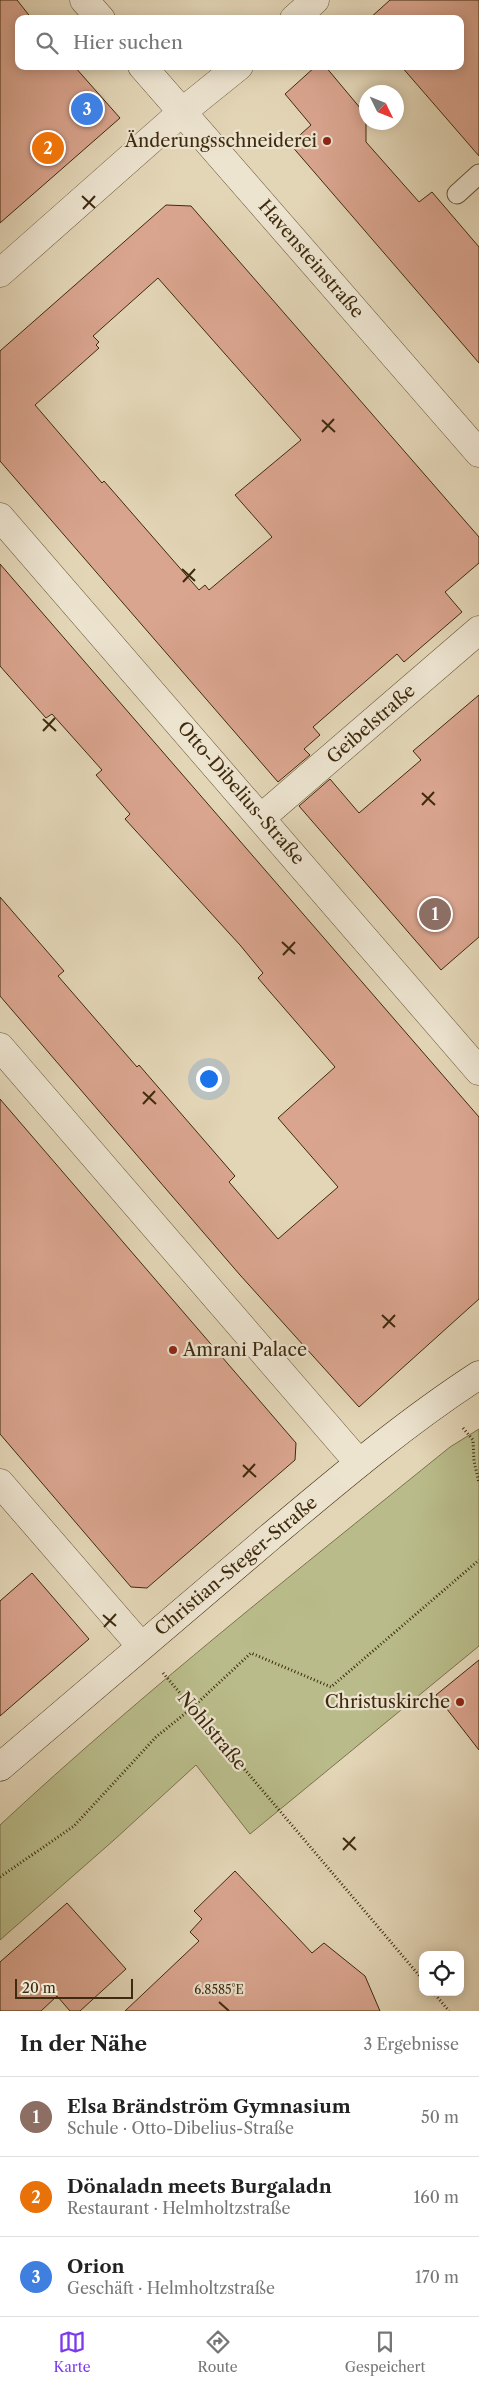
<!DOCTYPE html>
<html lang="de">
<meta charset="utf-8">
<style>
:root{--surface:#fff;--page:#f2f2f2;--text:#222;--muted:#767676;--line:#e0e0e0;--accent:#7c3aed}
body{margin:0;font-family:"Libre Caslon Text",serif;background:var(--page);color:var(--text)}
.controls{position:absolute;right:15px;bottom:15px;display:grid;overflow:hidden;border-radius:10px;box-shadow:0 2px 12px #0003}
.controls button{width:45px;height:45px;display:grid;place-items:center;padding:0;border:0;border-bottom:1px solid var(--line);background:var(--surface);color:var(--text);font:25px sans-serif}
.compass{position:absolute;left:359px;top:85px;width:45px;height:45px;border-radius:50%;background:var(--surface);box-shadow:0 2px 12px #0003;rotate:133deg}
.scale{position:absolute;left:15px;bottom:12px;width:118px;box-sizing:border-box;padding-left:5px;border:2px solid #3e2a0e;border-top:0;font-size:14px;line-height:18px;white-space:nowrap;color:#3e2a0e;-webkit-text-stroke:4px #ede4d0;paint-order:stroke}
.you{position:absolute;left:208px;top:1078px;width:18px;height:18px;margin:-12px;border:4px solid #fff;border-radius:50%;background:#1a73e8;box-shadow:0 0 0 8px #1a73e833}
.badge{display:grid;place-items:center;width:32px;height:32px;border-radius:50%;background:var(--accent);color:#fff;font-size:16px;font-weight:700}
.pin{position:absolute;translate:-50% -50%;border:2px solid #fff;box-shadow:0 1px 5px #0006}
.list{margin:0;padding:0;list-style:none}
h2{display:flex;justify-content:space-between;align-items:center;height:65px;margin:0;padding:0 20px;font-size:21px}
h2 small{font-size:16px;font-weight:400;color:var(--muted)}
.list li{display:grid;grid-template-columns:32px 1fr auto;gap:15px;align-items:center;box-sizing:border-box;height:80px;padding:0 20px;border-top:1px solid var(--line)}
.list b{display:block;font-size:19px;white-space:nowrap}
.list p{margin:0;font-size:16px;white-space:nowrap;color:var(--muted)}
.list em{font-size:16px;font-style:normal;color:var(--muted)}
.icon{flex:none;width:28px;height:28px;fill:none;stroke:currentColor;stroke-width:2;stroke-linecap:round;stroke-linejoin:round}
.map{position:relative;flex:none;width:479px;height:2011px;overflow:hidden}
.search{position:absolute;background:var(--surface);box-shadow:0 2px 12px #0003;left:15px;right:15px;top:15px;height:55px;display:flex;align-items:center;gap:12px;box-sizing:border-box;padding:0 18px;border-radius:10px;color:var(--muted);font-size:19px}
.sheet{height:305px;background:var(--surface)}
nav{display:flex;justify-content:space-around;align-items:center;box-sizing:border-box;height:70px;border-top:1px solid var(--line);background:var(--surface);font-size:14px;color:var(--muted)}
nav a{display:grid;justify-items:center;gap:2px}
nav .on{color:var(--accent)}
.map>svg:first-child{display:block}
.green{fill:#b9bc8a;stroke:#7c734c}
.building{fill:#daa58f;stroke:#3e2a0e;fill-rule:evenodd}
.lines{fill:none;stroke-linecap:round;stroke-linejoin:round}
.service-casing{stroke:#675538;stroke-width:21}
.minor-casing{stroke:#675538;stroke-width:29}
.secondary-casing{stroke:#3e2a0e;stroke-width:29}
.path{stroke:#3e2a0e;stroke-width:3;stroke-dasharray:1 2.5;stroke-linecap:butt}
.service{stroke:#ede4d0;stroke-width:19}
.minor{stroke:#ede4d0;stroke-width:28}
.secondary{stroke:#ede4d0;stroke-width:28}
.ticks{fill:none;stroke:#3e2a0e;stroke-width:2}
.poi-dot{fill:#8f2418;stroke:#ede4d0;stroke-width:2}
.labels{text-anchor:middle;stroke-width:4.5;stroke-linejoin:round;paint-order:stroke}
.poi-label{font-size:18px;fill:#3e2a0e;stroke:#ede4d0;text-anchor:end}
.street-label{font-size:18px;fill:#3e2a0e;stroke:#ede4d0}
.ticks-label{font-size:12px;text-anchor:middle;fill:#3e2a0e;stroke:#ede4d0;stroke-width:4.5;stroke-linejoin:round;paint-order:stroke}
</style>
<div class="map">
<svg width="479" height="2011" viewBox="0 0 479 2011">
<rect width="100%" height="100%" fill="#e3d6b7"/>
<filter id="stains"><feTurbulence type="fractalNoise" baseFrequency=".004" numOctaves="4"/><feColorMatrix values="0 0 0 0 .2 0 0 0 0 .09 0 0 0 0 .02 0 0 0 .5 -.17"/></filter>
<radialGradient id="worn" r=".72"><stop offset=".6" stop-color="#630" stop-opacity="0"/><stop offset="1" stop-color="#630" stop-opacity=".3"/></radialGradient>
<path class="green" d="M479,1429V1646L250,1834L196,1765L114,1840L0,1940V1825C144,1691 298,1570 450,1447Z"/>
<path class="building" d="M0,0H17L32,19H19V66H74L120,118L0,223Z
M390,0H479V156L401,66H460V19H369Z
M316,66H325L366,115V142L419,202L432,192L479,247V363L290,144L311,125L285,94Z
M166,205L191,206L479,537V563L445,592L462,612L404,662L397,654L313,727L320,735L304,749L310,755L278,782L0,461V351ZM158,278L301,440L235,495L272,537L209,590L205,585L199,590L104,481L102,483L35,405L99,348L96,345L99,342L93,336Z
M0,564L479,1117V1299L359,1407L240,1275L0,996V897L64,971L58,976L137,1067L139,1065L235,1176L229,1182L278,1239L338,1187L278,1118L335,1067L258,978L263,973L240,945L125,819L130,814L96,775L102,770L52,714L46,718L0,666Z
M479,695V937L441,970L299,806L330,779L359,813L421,760L413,751Z
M0,1099L296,1443L295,1460L147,1588L131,1587L0,1434Z
M32,1573L89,1639L0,1716V1601Z
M479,1660V1750L436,1695Z
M235,1871L312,1953L324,1943L365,1976L380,2011H125L199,1941L190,1932L202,1919L194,1911Z
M67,1903L126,1969L80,2011H70L57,1996L41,2011H0V1962Z"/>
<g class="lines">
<g class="service-casing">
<path id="service" d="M457,194L479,174"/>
</g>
<g class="minor-casing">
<path id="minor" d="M84,0L101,19
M294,19L315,0
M142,66L479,453
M0,273L182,112L239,66
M0,517L479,1071
M262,817L479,630
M0,1047L359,1463
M0,1483L141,1646"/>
</g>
<g class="secondary-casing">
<path id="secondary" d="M0,1767C90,1690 180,1613 270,1537C338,1480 405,1423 479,1375"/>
</g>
<path class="path" d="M463,1428L473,1440L474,1461L479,1483
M163,1673L423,1980
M0,1877L74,1826L156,1737L192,1708L251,1653L331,1687L479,1560
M433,1992L449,2011"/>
<use href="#service" class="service"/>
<use href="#minor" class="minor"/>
<use href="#secondary" class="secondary"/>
</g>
<path class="ticks" d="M82,196L95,208M83,209L95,196M322,420L335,432M322,432L334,419M182,569L195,581M183,582L195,569M43,719L56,731M43,731L55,718M422,793L435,805M422,805L434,792M282,942L295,954M283,955L295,942M143,1092L156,1104M143,1104L155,1091M382,1315L395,1327M383,1328L395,1315M243,1465L256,1477M243,1477L255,1464M103,1615L116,1626M104,1627L116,1614M343,1838L356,1850M343,1850L355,1837M219,2002L229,2011"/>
<g class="poi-dot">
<circle cx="327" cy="141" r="5"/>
<circle cx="173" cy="1350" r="5"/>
<circle cx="460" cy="1702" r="5"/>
</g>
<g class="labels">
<g class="poi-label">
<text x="317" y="147">Änderungsschneiderei</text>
<text x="183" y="1356" text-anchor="start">Amrani Palace</text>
<text x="450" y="1708">Christuskirche</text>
</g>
<g class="street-label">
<text transform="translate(311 259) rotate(49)" y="6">Havensteinstraße</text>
<text transform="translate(371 724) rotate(-41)" y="6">Geibelstraße</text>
<text transform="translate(241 793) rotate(49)" y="6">Otto-Dibelius-Straße</text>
<text transform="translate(236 1566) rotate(-40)" y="6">Christian-Steger-Straße</text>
<text transform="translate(212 1731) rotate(50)" y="6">Nohlstraße</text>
</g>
</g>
<g class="ticks-label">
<text x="219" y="1994">6.8585°E</text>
</g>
<rect width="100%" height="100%" filter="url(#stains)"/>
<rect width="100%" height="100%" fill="url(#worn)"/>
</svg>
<div class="controls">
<button><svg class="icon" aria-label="locate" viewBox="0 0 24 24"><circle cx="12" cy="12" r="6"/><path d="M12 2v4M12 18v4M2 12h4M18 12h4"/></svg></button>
</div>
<svg class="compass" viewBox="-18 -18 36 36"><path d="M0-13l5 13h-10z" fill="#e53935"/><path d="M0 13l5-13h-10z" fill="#767676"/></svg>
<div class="scale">20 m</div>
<div class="you"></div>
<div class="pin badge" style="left:435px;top:914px;background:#8d6e63">1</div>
<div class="pin badge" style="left:48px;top:148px;background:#e8710a">2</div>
<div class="pin badge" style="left:87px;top:109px;background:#3f7fe0">3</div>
<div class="search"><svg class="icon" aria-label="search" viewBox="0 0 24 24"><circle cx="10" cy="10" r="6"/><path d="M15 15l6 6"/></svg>Hier suchen</div>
</div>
<section class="sheet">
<h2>In der Nähe<small>3 Ergebnisse</small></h2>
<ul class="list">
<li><span class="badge" style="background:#8d6e63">1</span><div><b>Elsa Brändström Gymnasium</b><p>Schule · Otto-Dibelius-Straße</p></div><em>50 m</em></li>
<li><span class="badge" style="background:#e8710a">2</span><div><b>Dönaladn meets Burgaladn</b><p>Restaurant · Helmholtzstraße</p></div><em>160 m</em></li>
<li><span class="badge" style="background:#3f7fe0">3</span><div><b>Orion</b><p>Geschäft · Helmholtzstraße</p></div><em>170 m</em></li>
</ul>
</section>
<nav>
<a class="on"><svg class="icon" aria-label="map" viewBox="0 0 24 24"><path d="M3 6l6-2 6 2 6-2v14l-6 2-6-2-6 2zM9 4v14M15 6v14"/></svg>Karte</a>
<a><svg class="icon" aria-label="directions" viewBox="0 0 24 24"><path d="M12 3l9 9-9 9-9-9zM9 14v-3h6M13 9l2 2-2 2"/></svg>Route</a>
<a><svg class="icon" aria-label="saved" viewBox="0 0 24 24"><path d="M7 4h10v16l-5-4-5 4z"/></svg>Gespeichert</a>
</nav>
